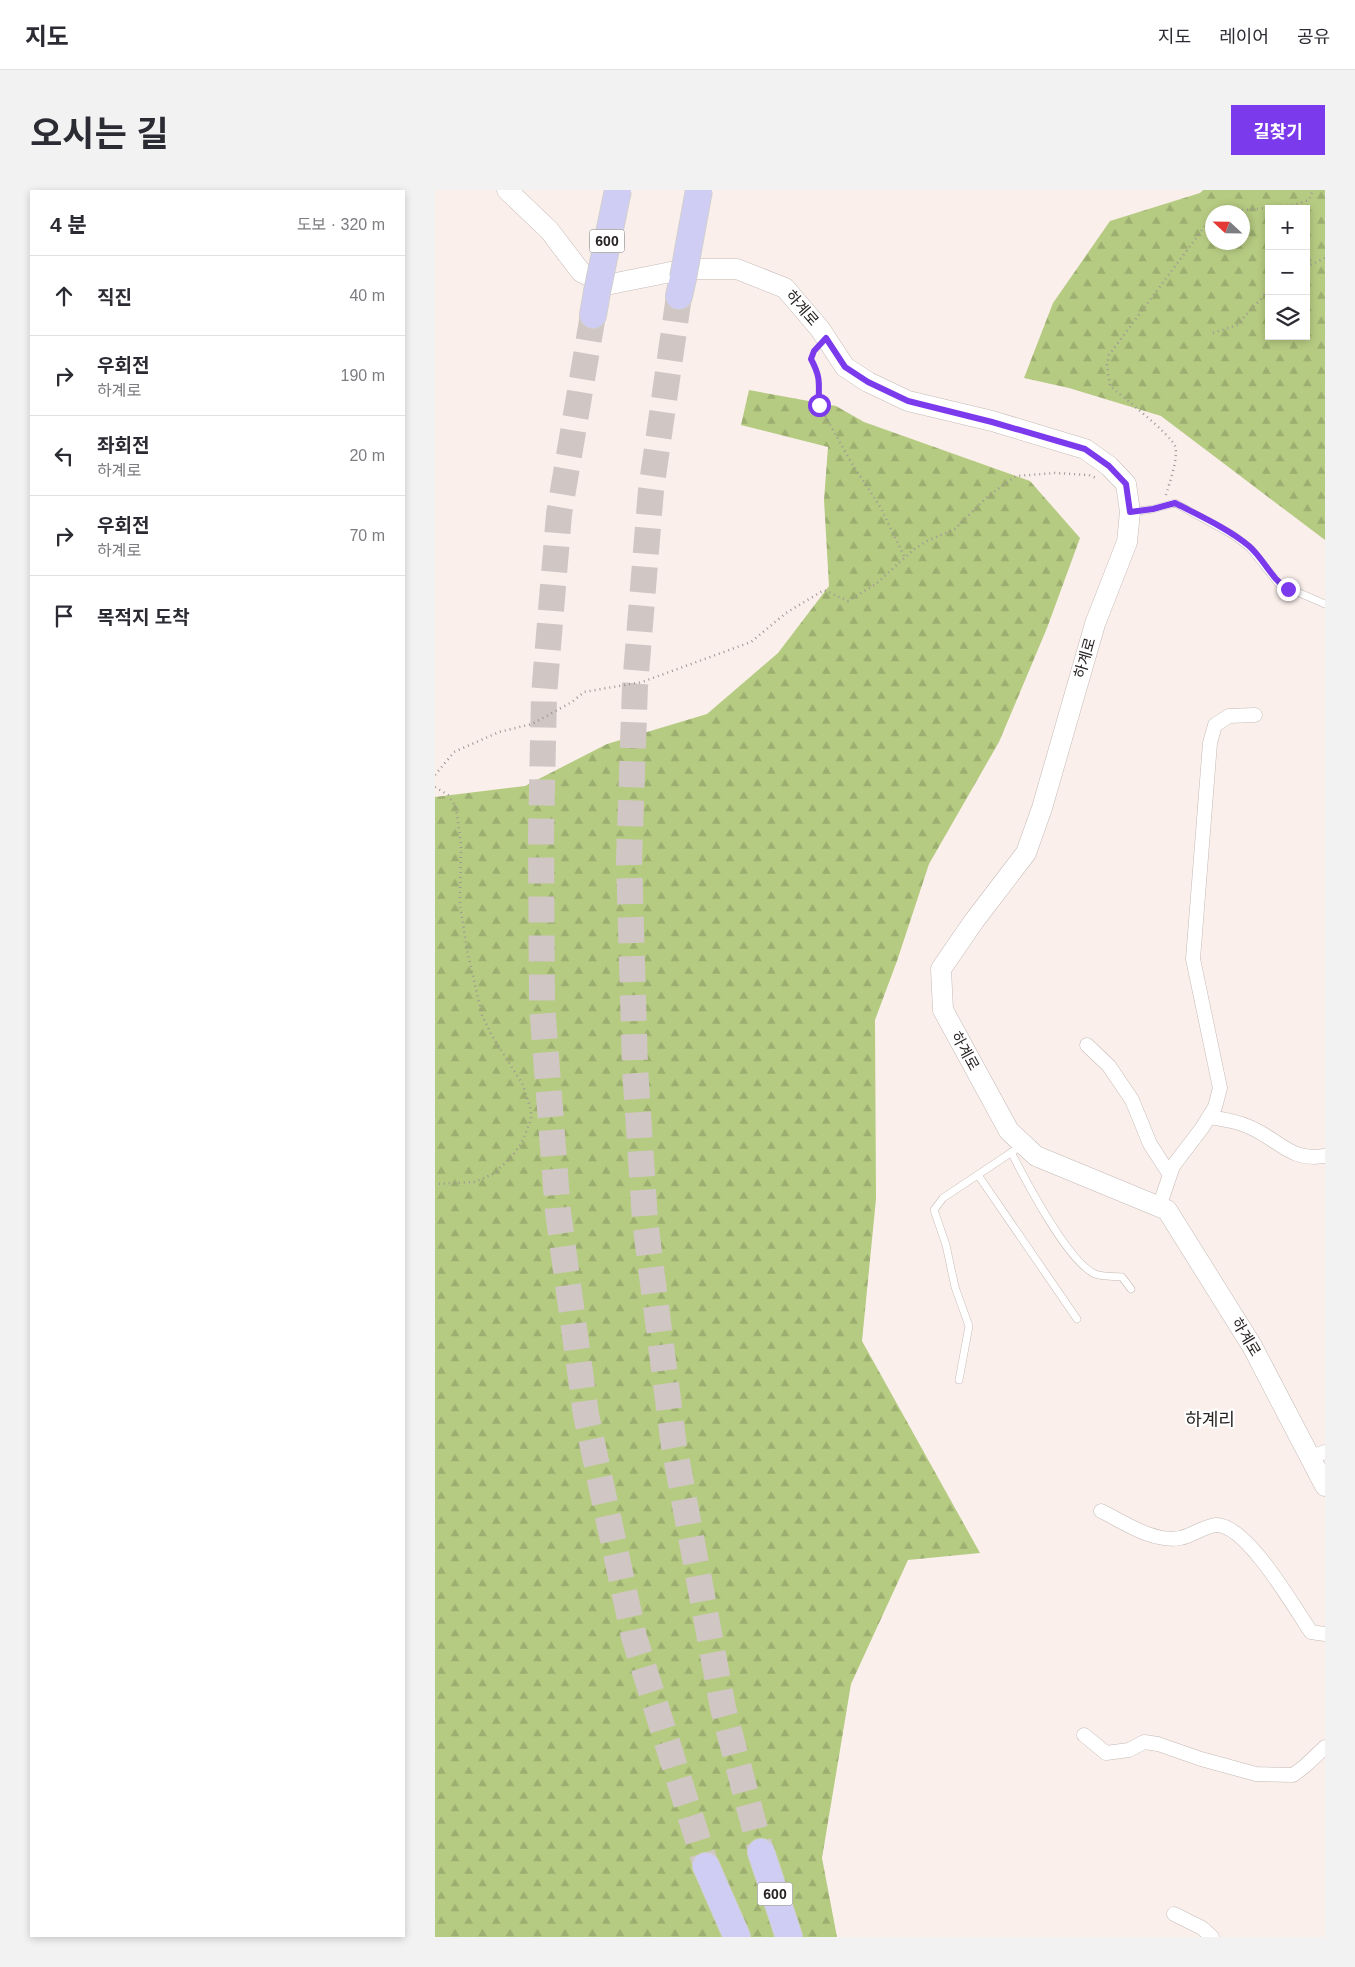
<!DOCTYPE html>
<html lang="ko">
<meta charset="utf-8">
<style>
:root{--surface:#fff;--page:#f2f2f3;--text:#2b2b33;--muted:#7c7c81;--line:#e1e1e2;--accent:#7c3aed}
body{margin:0;font-family:Arial,"Noto Sans KR",sans-serif;background:var(--page);color:var(--text)}
.controls{position:absolute;right:15px;top:15px;display:grid;overflow:hidden;border-radius:0px;box-shadow:0 2px 8px #0003}
.controls button{width:45px;height:45px;display:grid;place-items:center;padding:0;border:0;border-bottom:1px solid var(--line);background:var(--surface);color:var(--text);font:25px sans-serif}
.compass{position:absolute;left:770px;top:15px;width:45px;height:45px;border-radius:50%;background:var(--surface);box-shadow:0 2px 8px #0003;rotate:292deg}
.stop{position:absolute;width:15px;height:15px;margin:-11px;border:4px solid #7c3aed;border-radius:50%;background:#fff}
.stop.end{background:#7c3aed;border-color:#fff;box-shadow:0 1px 5px #0008}
.list{margin:0;padding:0;list-style:none}
h2{display:flex;justify-content:space-between;align-items:center;height:65px;margin:0;padding:0 20px;font-size:21px}
h2 small{font-size:16px;font-weight:400;color:var(--muted)}
.list li{display:grid;grid-template-columns:32px 1fr auto;gap:15px;align-items:center;box-sizing:border-box;height:80px;padding:0 20px;border-top:1px solid var(--line)}
.list b{display:block;font-size:19px;white-space:nowrap}
.list p{margin:0;font-size:16px;white-space:nowrap;color:var(--muted)}
.list em{font-size:16px;font-style:normal;color:var(--muted)}
.icon{flex:none;width:28px;height:28px;fill:none;stroke:currentColor;stroke-width:2;stroke-linecap:round;stroke-linejoin:round}
.map{position:relative;flex:none;width:890px;height:1747px;overflow:hidden;border-radius:0px}
header{display:flex;align-items:center;gap:30px;box-sizing:border-box;height:70px;padding:0 25px;background:var(--surface);border-bottom:1px solid var(--line)}
header strong{font-size:24px}
nav{display:flex;gap:28px;margin-inline-start:auto;font-size:18px}
.intro{display:flex;align-items:center;justify-content:space-between;box-sizing:border-box;height:120px;padding:0 30px}
h1{margin:0;font-size:35px}
.button{padding:12px 22px;border-radius:0px;background:var(--accent);color:#fff;font-size:18px;font-weight:700}
main{display:flex;gap:30px;padding:0 30px}
aside{flex:1;background:var(--surface);border-radius:0px;box-shadow:0 2px 8px #0003}
.map>svg:first-child{display:block}
.forest{fill:url(#forest-firs);fill-rule:evenodd}
.lines{fill:none;stroke-linecap:round;stroke-linejoin:round}
.highway-tunnel{stroke:#d0c6c3;stroke-width:26;stroke-dasharray:26 13;stroke-linecap:butt}
.lane-casing{stroke:#c4bab6;stroke-width:8}
.street-casing{stroke:#c4bab6;stroke-width:15}
.secondary-casing{stroke:#c4bab6;stroke-width:21}
.highway-casing{stroke:#d0cfcf;stroke-width:28}
.path{stroke:#9e9794;stroke-width:2.5;stroke-dasharray:1 4;stroke-linecap:butt}
.lane{stroke:#fff;stroke-width:7}
.street{stroke:#fff;stroke-width:14}
.secondary{stroke:#fff;stroke-width:20}
.highway{stroke:#d0cdf4;stroke-width:26}
.highway-bridge-casing{stroke:#d0cfcf;stroke-width:28;stroke-linecap:butt}
.highway-bridge{stroke:#d0cdf4;stroke-width:26}
.route{stroke:#7c3aed;stroke-width:6}
.labels{text-anchor:middle;stroke-width:4.5;stroke-linejoin:round;paint-order:stroke}
.shield{fill:#fff;stroke:#686665;stroke-width:1}
.shield-label{font-size:14px;font-weight:bold;fill:#282423}
.street-label{font-size:15px;fill:#282423;stroke:#fff}
.quarter-label{font-size:18px;fill:#282423;stroke:#fff}
</style>
<header>
<strong>지도</strong>
<nav><a>지도</a><a>레이어</a><a>공유</a></nav>
</header>
<div class="intro"><h1>오시는 길</h1><a class="button">길찾기</a></div>
<main>
<aside>
<h2>4 분<small>도보 · 320 m</small></h2>
<ul class="list">
<li><svg class="icon" aria-label="ahead" viewBox="0 0 24 24"><path d="M12 20V5M6 11l6-6 6 6"/></svg><div><b>직진</b></div><em>40 m</em></li>
<li><svg class="icon" aria-label="right" viewBox="0 0 24 24"><path d="M7 20v-9h11M14 6l5 5-5 5"/></svg><div><b>우회전</b><p>하계로</p></div><em>190 m</em></li>
<li><svg class="icon" aria-label="left" viewBox="0 0 24 24"><path d="M17 20v-9H6M10 6l-5 5 5 5"/></svg><div><b>좌회전</b><p>하계로</p></div><em>20 m</em></li>
<li><svg class="icon" aria-label="right" viewBox="0 0 24 24"><path d="M7 20v-9h11M14 6l5 5-5 5"/></svg><div><b>우회전</b><p>하계로</p></div><em>70 m</em></li>
<li><svg class="icon" aria-label="arrive" viewBox="0 0 24 24"><path d="M6 21V4h12l-3 4 3 4H6"/></svg><div><b>목적지 도착</b></div></li>
</ul>
</aside>
<div class="map">
<svg width="890" height="1747" viewBox="0 0 890 1747">
<defs>
<pattern id="forest-firs" width="22" height="20" patternUnits="userSpaceOnUse" patternTransform="scale(1.25)"><rect width="22" height="20" fill="#b6cb82"/><path d="M5 1l3.5 6h-7zM16 11l3.5 6h-7z" fill="#9cae70"/></pattern>
</defs>
<rect width="100%" height="100%" fill="#faefeb"/>
<path class="forest" d="M768,0H890V350L726,226L634,198L589,188L618,113L675,31L765,3ZM834,19H871V146H834ZM778,22H808V52H778Z
M314,200L401,216L429,232L595,291L645,348L612,438L564,552L494,674L462,771L440,830L441,1009L427,1151L545,1363L473,1370L416,1494L387,1668L402,1747H0V607L90,596L172,554L272,524L343,463L394,396L389,310L393,257L306,235Z"/>
<g class="lines">
<path class="highway-tunnel" d="M244,106L216,300L200,496L194,670L200,877L210,1031L239,1256L288,1518L326,1662
M158,125L124,324L109,505L106,645L107,815L123,1022L151,1225L199,1447L271,1676"/>
<g class="lane-casing">
<path id="lane" d="M695,322L718,319L740,313L798,345L815,358L844,394L890,414
M576,962C591,991 632,1071 660,1084C668,1087 679,1086 687,1087L696,1099
M543,985L642,1129
M524,1190L534,1136L520,1097L511,1055L499,1020L508,1008L586,956"/>
</g>
<g class="street-casing">
<path id="street" d="M652,855L674,876L697,910L715,954L735,985
M774,927C786,929 801,931 812,936C843,948 854,972 890,966
M724,1017L738,976L767,938L780,917L785,898L758,769L775,553L780,535L794,526L820,525
M875,1267L890,1262
M666,1321C689,1332 718,1353 745,1348C757,1346 769,1336 781,1335C812,1334 860,1419 876,1442L890,1444
M649,1545L671,1563L694,1560L709,1552L723,1554L766,1569L821,1584L858,1585L870,1576L890,1557
M739,1724L767,1738L777,1747"/>
</g>
<g class="secondary-casing">
<path id="secondary" d="M72,0L114,40L146,82L171,95L251,79H302L350,98L385,139L410,177L433,192L473,211L557,231L650,259L674,276L691,294L695,322L692,352L660,434L607,618L591,663L539,731L506,779L508,820L574,941L601,966L732,1020L817,1156L890,1296"/>
</g>
<g class="highway-casing">
<path id="highway" d="M244,106L248,88
M158,125L162,102
M326,1662L354,1747
M271,1676L302,1747"/>
</g>
<path class="path" d="M792,22L859,15L874,10L878,0
M871,77L890,68
M778,143L802,135L834,100
M379,161L376,169L384,183L386,196L383,202L384,215L416,272L446,318L470,368
M731,305C734,294 744,267 740,256C736,245 687,206 675,196L672,175L674,165L773,32L778,30
M0,585L19,562L64,542L97,534L137,512L149,502L207,492L316,452L351,423L389,400L413,411L441,394L478,360L492,351L520,339L553,306L581,286L620,283L654,285L661,288
M0,597L13,605L21,617L26,655L25,714L32,760L47,825L56,844L88,895L96,920V930L86,954L78,965L60,983L40,992L0,994"/>
<use href="#lane" class="lane"/>
<use href="#street" class="street"/>
<use href="#secondary" class="secondary"/>
<use href="#highway" class="highway"/>
<g class="highway-bridge-casing">
<path id="highway-bridge" d="M248,88L264,0
M162,102L183,0"/>
</g>
<use href="#highway-bridge" class="highway-bridge"/>
</g>
<g class="lines">
<path class="route" d="M384,215C383,193 387,190 376,169L379,161L391,148L410,177L433,192L473,211L557,232L650,259L674,276L691,294L695,322L718,319L740,313C765,326 792,338 814,356C829,369 836,389 853,399"/>
</g>
<g class="labels">
<g class="shield">
<rect x="154.5" y="39.5" width="35" height="23" rx="4"/>
<rect x="322.5" y="1692.5" width="35" height="23" rx="4"/>
</g>
<g class="shield-label">
<text x="172" y="56">600</text>
<text x="340" y="1709">600</text>
</g>
<g class="street-label">
<text transform="translate(367 118) rotate(49)" y="5">하계로</text>
<text transform="translate(650 468) rotate(-74)" y="5">하계로</text>
<text transform="translate(530 861) rotate(61)" y="5">하계로</text>
<text transform="translate(811 1147) rotate(59)" y="5">하계로</text>
</g>
<g class="quarter-label">
<text x="775" y="1236">하계리</text>
</g>
</g>
</svg>
<div class="controls">
<button>+</button>
<button>−</button>
<button><svg class="icon" aria-label="layers" viewBox="0 0 24 24"><path d="M12 4l9 5-9 5-9-5zM3 14l9 5 9-5"/></svg></button>
</div>
<svg class="compass" viewBox="-18 -18 36 36"><path d="M0-13l5 13h-10z" fill="#e53935"/><path d="M0 13l5-13h-10z" fill="#7c7c81"/></svg>
<div class="stop" style="left:384px;top:215px"></div>
<div class="stop end" style="left:853px;top:399px"></div>
</div>
</main>
